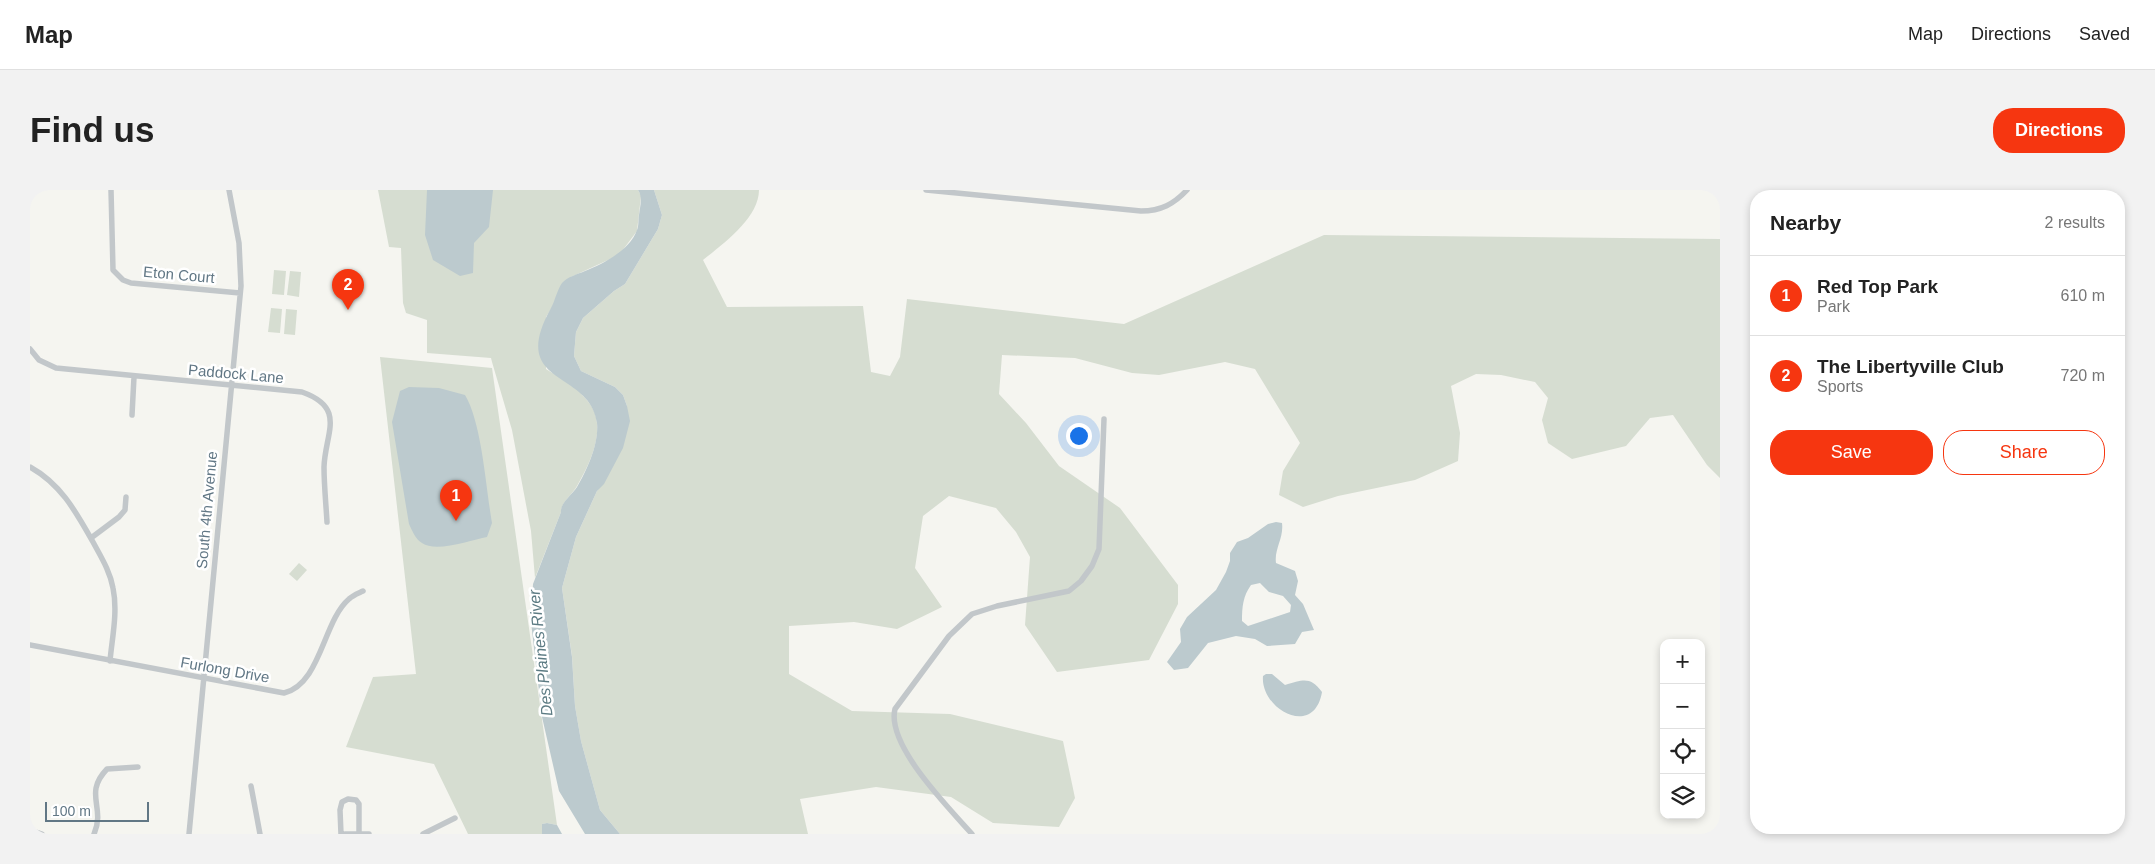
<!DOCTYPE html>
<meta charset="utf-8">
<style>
:root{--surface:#fff;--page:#f2f2f2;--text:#222;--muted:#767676;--line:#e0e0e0;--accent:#f63610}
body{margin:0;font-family:Helvetica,sans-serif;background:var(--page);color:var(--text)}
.controls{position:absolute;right:15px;bottom:15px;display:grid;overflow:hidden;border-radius:10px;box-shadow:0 2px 8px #0003}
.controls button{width:45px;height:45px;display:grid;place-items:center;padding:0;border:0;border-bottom:1px solid var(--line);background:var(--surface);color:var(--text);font:25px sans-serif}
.scale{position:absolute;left:15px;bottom:12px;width:104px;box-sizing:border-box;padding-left:5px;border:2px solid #617785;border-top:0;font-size:14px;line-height:18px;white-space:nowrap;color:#617785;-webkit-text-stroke:4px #fff;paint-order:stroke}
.you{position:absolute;left:1048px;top:245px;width:18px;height:18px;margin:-12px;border:4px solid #fff;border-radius:50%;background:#1a73e8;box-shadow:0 0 0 8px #1a73e833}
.badge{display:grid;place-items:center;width:32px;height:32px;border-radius:50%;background:var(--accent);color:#fff;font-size:16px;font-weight:700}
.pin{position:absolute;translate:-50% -41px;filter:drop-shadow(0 1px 2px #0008)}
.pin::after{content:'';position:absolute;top:26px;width:18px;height:15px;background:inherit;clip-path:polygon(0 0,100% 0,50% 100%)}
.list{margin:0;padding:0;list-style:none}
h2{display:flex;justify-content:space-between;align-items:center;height:65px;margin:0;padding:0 20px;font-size:21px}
h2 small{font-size:16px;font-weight:400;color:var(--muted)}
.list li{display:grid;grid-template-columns:32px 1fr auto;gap:15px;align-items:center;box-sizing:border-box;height:80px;padding:0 20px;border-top:1px solid var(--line)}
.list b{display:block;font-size:19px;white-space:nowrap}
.list p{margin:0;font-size:16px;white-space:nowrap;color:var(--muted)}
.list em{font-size:16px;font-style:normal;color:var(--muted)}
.actions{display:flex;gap:10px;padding:15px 20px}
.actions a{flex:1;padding:11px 0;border:1px solid var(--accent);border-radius:20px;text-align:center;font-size:18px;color:var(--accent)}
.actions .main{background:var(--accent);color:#fff}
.icon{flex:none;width:28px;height:28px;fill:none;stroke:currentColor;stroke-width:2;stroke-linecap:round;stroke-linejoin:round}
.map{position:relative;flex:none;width:1690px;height:644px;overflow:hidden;border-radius:20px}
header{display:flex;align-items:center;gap:30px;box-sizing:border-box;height:70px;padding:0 25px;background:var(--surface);border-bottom:1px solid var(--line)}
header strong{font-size:24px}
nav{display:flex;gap:28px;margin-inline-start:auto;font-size:18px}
.intro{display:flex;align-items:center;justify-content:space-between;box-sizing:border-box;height:120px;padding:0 30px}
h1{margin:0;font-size:35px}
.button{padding:12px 22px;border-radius:20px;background:var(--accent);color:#fff;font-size:18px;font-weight:700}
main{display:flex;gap:30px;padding:0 30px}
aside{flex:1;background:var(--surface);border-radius:20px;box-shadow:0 2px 8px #0003}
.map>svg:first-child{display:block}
.green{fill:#d6ddd1}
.water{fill:#bccace;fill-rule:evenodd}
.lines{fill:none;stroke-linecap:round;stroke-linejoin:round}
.minor{stroke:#c2c7ca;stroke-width:5.5}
.labels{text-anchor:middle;stroke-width:5;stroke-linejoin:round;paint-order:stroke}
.street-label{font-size:15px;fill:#617785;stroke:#fff}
.water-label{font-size:16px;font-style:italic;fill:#5c7b83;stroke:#fff}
</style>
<header>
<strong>Map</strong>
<nav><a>Map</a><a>Directions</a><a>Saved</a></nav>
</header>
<div class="intro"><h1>Find us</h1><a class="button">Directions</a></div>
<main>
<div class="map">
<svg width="1690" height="644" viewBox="0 0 1690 644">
<rect width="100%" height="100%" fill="#f5f5f0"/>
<path class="green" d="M348,0H608L611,6L607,41L589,65L541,87L516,127V179C525,185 538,191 546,198C551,204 559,211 563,219C575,243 559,275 547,296C542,305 531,312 531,322L505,388L501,341L482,240L462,172L461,168L397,163V130L376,123L373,113L371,58L359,57Z
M624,0H729C729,28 693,54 673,70L697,117L833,116L841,182L860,186L870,167L877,109L1094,134L1294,45L1690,49V288L1677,275L1643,225L1620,228L1596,256L1542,269L1518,253L1512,230L1518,208L1505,192L1471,185L1446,184L1421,196L1430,243L1428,271L1385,290L1308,306L1273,317L1249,305L1253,281L1270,253L1225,179L1195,172L1129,185L1102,183L1045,168L972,165L969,204L996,233L1029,276L1090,318L1148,395V414L1119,470L1027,482L995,435L1000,367L986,342L966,318L919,306L893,326L885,378L912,417L867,439L824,432L759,436V484L822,521L920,524L1033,551L1045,608L1029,637L963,633L921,607L846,597L770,609L778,644H590L570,620L551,551L545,516L542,466L532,398L546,347L567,301L578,285L597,216L593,205L585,197L551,181L544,166L546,142L553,128L584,101L595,94L628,39L632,25Z
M244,80L256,81L254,105L242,104Z
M260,81L271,82L269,107L257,105Z
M241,118L252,119L250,143L238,142Z
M256,119L267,120L265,145L254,144Z
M350,167L462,178L527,635L517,633L512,634V644H438L404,574L316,557L343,487L386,484Z
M269,373L277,380L267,391L259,384Z"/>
<path class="water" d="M397,0H463L459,37L444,53L443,83L430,86L403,70L395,45Z
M608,0H624L632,25L628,39L595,94L584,101L553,128L546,142L544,166L551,181L585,197L593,205L597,216L600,231L593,258L574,294L567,301L546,347L532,398L542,467L545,516L551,551L570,620L590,644H555L529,601L512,527L501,432L503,394L531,322C530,313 542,305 547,297C557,280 569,254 567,233C560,179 477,197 521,118C525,111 527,100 532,93C537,87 548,84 555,81C573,74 600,60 607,40C609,36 608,30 609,25C610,16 613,8 608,0Z
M379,197L409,198L435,205C452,233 456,299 462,333L457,347C441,350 406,363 392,353C385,349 382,340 379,334L362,232L370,201Z
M1246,332L1252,333C1254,348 1244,359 1246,373L1265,381L1268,391L1265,405L1273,414L1284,440L1272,442L1265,454L1237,456L1225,449L1206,446L1178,453L1158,478L1144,480L1137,472L1151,452L1150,439L1157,427L1186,400L1196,382L1200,371V363L1207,352L1218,348L1238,334ZM1230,393L1239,402L1253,406L1261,415L1260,422L1218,436L1212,431C1212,417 1213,406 1221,395Z
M1236,484H1242L1255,495C1273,490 1280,486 1292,502C1284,549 1230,519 1233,486Z
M517,633L527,635L532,644H512V634Z"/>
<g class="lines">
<path class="minor" d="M81,0L83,80L93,90L101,93L210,103
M896,0L1111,21C1131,21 1144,14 1157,0
M0,159L9,170L26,178L272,202C317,218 295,243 294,277C294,295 296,314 297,332
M102,225L104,187
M0,277C31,294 46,322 63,352C71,367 80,381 83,398C88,422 82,448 80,471
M61,348L89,327L95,320L96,307
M0,455L254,503C291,494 293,431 319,409C323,405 329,403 333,401
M221,596L230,644
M0,640L12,644
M64,644C76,617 53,604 77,579L108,577
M159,644L211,96L209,53L199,0
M311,644L310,620L312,612L318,609L326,610L329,614V643
M315,644H339
M393,644L425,628
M942,644C919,618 856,555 865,519L919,446L942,424L967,416L1039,401L1051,391L1062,376L1069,359L1074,229"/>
</g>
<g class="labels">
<g class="street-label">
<text transform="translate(149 85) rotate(5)" y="5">Eton Court</text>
<text transform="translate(206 184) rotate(5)" y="5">Paddock Lane</text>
<text transform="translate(177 320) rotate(-85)" y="5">South 4th Avenue</text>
<text transform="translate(195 480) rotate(10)" y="5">Furlong Drive</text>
</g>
<g class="water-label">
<text transform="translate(510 463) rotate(-96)" y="6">Des Plaines River</text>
</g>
</g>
</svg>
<div class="controls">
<button>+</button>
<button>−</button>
<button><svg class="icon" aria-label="locate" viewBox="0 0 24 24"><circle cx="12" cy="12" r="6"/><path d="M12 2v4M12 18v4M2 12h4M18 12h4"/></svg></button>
<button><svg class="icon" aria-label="layers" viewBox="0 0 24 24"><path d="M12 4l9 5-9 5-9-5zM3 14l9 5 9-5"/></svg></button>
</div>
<div class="scale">100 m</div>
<div class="you"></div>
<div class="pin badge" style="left:426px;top:331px">1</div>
<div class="pin badge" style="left:318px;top:120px">2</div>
</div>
<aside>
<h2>Nearby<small>2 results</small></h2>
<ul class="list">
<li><span class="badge">1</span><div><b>Red Top Park</b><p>Park</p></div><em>610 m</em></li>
<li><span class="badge">2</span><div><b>The Libertyville Club</b><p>Sports</p></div><em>720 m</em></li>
</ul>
<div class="actions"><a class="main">Save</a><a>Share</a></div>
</aside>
</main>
